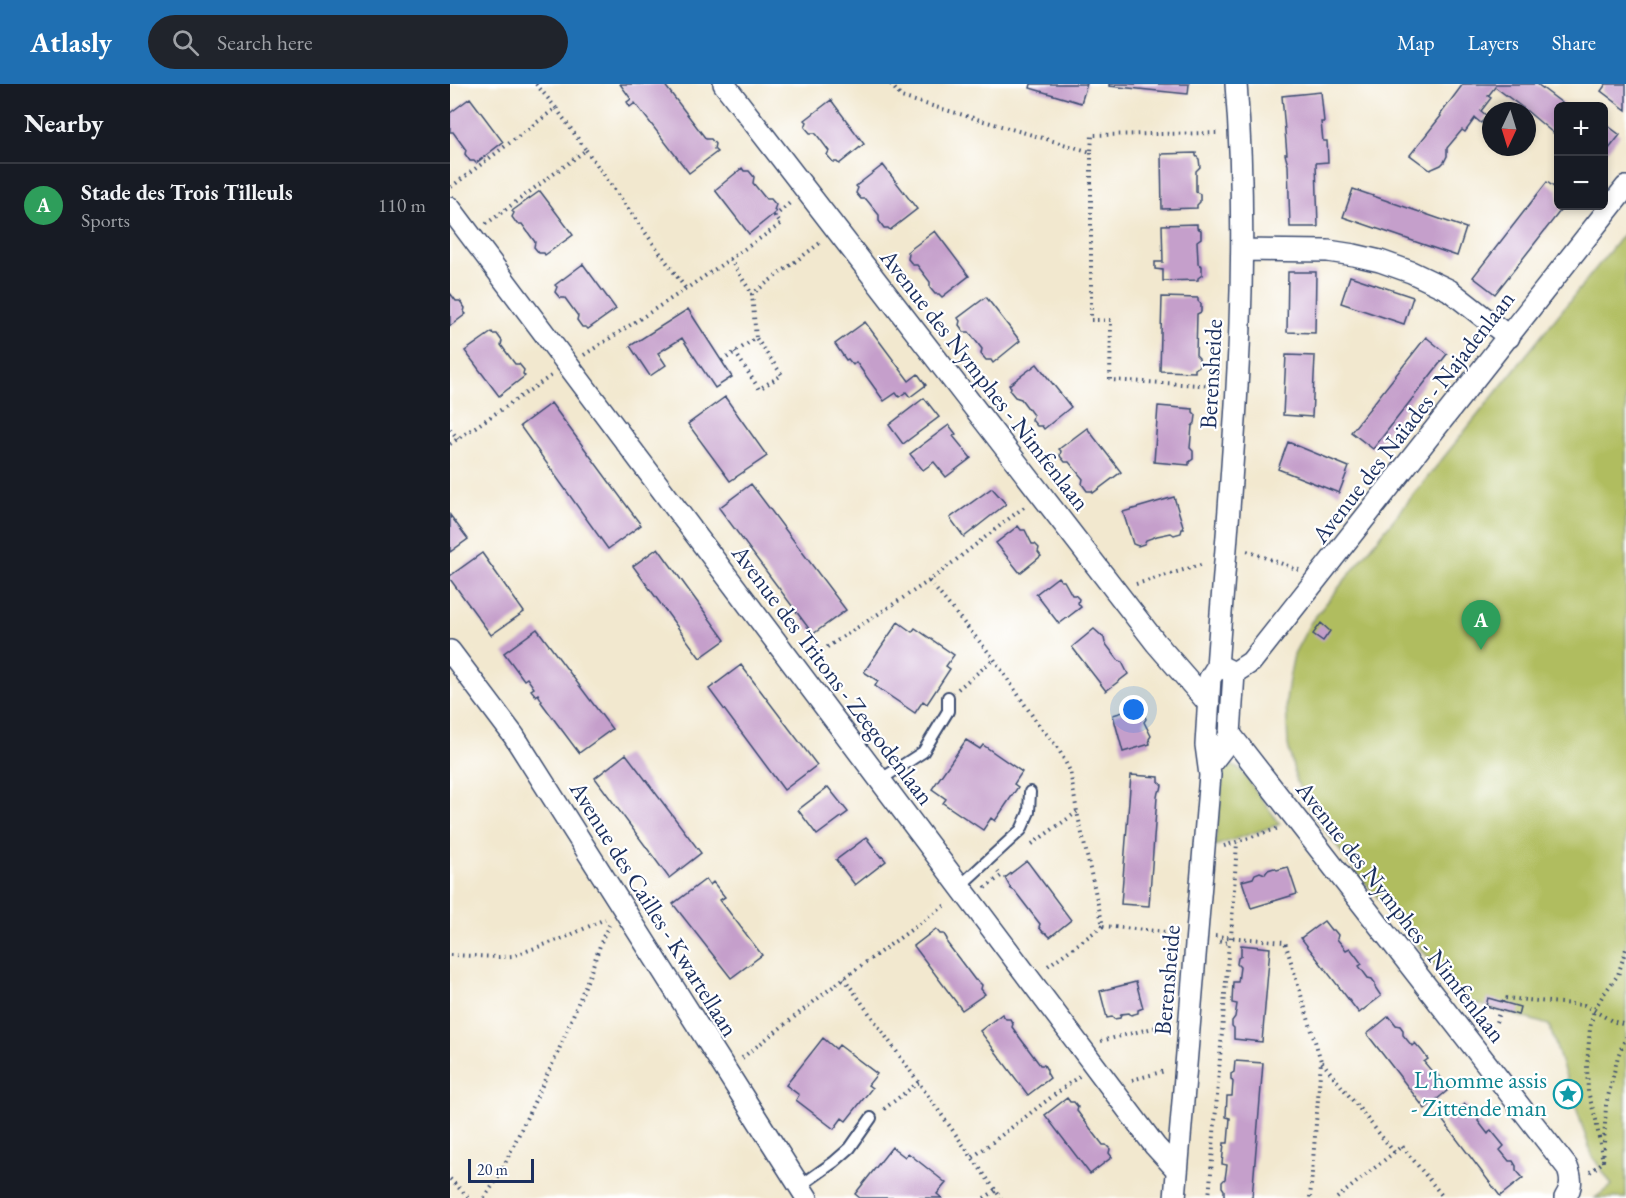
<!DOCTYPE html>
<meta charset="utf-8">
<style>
:root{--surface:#171b24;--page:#20242c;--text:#f1f3f6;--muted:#9ea1a6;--line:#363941;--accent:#1f6fb2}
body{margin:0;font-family:"EB Garamond",serif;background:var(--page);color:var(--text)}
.controls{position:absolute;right:18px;top:18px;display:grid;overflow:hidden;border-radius:9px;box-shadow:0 3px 9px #0003}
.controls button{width:54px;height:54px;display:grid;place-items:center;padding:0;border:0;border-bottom:2px solid var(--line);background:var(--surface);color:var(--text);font:30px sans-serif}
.compass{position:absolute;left:1032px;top:18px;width:54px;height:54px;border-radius:50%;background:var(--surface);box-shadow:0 3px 9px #0003;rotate:184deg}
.scale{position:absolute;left:18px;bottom:15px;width:66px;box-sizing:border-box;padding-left:6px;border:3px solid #1b2f5e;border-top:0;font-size:16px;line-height:21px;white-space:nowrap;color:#1b2f5e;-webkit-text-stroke:4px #fff;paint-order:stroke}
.you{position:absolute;left:684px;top:626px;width:21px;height:21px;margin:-15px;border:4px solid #fff;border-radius:50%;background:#1a73e8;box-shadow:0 0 0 9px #1a73e833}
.badge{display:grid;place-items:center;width:39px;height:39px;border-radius:50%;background:var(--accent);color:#fff;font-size:20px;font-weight:700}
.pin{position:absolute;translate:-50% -50px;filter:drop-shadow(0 2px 3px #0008)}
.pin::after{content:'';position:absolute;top:32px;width:21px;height:18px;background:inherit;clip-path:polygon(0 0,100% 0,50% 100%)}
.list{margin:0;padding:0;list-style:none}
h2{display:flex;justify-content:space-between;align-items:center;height:78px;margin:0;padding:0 24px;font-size:26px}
h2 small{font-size:20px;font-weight:400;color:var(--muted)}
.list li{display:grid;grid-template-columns:39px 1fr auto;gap:18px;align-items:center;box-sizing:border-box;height:84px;padding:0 24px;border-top:2px solid var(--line)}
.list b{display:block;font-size:22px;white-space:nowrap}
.list p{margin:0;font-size:20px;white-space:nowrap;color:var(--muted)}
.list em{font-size:20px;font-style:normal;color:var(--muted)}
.icon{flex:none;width:33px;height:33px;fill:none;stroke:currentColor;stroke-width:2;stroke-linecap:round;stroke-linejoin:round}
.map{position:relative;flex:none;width:1176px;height:1114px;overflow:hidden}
header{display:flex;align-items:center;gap:36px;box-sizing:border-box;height:84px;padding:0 30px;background:var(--accent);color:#fff}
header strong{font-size:28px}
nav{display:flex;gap:33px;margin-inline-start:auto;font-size:21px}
.search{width:420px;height:54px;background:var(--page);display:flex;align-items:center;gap:15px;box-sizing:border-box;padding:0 21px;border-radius:33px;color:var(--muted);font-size:22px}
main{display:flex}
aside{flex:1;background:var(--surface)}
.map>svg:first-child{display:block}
.green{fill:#b0bd5f;stroke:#66765e;stroke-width:1.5}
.building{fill:#c59fcb}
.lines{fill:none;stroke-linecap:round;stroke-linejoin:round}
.service-casing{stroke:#3b4b6f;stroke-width:14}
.minor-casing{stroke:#3b4b6f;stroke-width:24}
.path{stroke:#3b4b6f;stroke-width:4;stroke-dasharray:1.5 4.5;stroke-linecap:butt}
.service{stroke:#fff;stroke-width:10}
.minor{stroke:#fff;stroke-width:21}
.labels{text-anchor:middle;stroke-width:4.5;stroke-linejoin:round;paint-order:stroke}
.street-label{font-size:24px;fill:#1b2f5e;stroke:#fff}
.culture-label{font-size:24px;fill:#0d838f;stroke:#fff;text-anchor:end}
</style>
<header>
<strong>Atlasly</strong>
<div class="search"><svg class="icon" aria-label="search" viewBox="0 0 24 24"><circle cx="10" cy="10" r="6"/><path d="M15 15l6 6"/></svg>Search here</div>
<nav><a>Map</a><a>Layers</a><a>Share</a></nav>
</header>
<main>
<aside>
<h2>Nearby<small></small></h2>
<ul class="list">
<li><span class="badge" style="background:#2e9e5b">A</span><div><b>Stade des Trois Tilleuls</b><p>Sports</p></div><em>110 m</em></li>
</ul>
</aside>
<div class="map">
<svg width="1176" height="1114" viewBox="0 0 1176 1114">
<rect width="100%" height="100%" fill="#fff"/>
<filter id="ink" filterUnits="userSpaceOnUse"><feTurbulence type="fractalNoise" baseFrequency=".0167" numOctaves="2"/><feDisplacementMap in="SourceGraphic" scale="12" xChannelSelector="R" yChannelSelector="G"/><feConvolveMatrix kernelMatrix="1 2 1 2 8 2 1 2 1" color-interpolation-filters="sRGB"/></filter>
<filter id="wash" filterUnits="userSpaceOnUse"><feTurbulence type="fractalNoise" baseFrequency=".008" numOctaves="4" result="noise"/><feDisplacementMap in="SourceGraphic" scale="24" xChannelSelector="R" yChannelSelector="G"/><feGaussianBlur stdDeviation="1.35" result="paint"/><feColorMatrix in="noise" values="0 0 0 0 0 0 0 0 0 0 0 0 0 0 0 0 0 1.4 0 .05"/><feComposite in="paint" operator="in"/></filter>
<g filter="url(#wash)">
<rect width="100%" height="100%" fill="#f2e8cf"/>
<path class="green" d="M1176,147V1114H1145L1162,1101L1142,1072L1099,941L1014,916L907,789L873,744L856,718L846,696L838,661L836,617L839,595L844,570L861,538Z
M783,682L790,685L830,740L765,762L773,690L776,684Z"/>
<g id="blocks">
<path class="building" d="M170,0H214L256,55H261L265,60L264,65L267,68L239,89L185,19L180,23L177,18L181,15Z
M581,0H637L631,19L580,4Z
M659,0H739L738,10L659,2Z
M1013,0H1087L1116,22H1108V42L1103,49L1077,27L1045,3L1038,12L1041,14L1031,27L1037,32L1031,39L1025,34L1015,48L1012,46L997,64V72L994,78L991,81L980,86L960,71L991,32L990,31Z
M1156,0H1176V26L1151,7Z
M871,8L874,38H871L873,57H877L878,78L866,79L868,143H840L838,81L836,74L835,70H837L832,12Z
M20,14L53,58L26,79L24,77H20L15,70L16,66L3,48H0V29Z
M381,16L414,60L389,80L387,78H383L377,71L379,67L367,51L365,49H360L355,43L357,38L355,36Z
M1154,39L1170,51L1154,71Z
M746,69V72L749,75L750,83L746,87V108L750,110V118L747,121V124L712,125L711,70Z
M433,81L467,125L440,146L438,144H434L429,137V131L416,115H411L406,109L408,104L406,102Z
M292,84L294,87H299L304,93L303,99L316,115H321L326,121L324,126L326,128L299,150L265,106Z
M1097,98L1108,106V122H1114L1045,210L1023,193Z
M903,105L1016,144L1007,172L893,133Z
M90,107L123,151L95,171L94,169H89L84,163L85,158L72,140H67L62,133L64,129L62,127Z
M747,140V144L751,146V154L747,157L748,177V180L752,182V191L748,194V196L713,197V186L705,185V178H713L712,141Z
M485,147L519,192L492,213L489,210H485L480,204V198L467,181H463L458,175L459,170L457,168Z
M133,180L166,225L138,245L136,243H132L127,236L128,232L115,214H110L105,208L107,203L105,201Z
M838,188H866L865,249L837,248Z
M900,192L963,213L954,240L891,219Z
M0,209L6,217H10L15,224L14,228L16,230L0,242Z
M536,213L570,257L543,279L541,276H536L531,270L532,265L519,248H514L509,241L510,237L508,234Z
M712,213L748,214V217L751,220V228L747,230L746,271L749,274V282L745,285V288L710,287Z
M238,225L282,293L265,304L232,254L208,269L216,281L200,292L180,262Z
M415,238L459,297L468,290L476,301L460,313L456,308L449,313L446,309L434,317L406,278L403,281L398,275L396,276L385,260Z
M42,248L43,250H47L52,257L51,261L65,280H69L74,286L73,290L75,292L49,312L15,267Z
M976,253L997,270L923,365L901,348Z
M836,271L865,272L862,333L833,331Z
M587,280L621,323L594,345L592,342H587L582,336L583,331L571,315L565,313L560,307L561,303L559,301Z
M275,313L317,372L280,397L238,340Z
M474,314L489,333L453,360L439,341Z
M101,319L191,441L158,465L70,342Z
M708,322L743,325V328L746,331L745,339L742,342L740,364L743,367V375L739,378V381L704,378Z
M499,341L506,350L503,352L521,374L496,393L484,378L473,386L460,370Z
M637,344L671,388L643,409L642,407H637L632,400L633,395L619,378H615L610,372L611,367L609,365Z
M838,358L899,383L889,409L828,385Z
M301,400L396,526L363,550L269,424Z
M542,404L556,420L514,453L500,434Z
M724,413L734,445H732L731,449L724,451L721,449L707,452L696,456L694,460L688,462L683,460L673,428Z
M0,431L18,455L0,468Z
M568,442L571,446H575L582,460H585L589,464L588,468L591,472L570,489L546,459Z
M208,464L275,556L250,574L183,482Z
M32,469L74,528L41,551L0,495V492Z
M608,493L611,497H614L622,511H625L629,515L628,519L631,523L609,540L586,510Z
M448,538L462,548L465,544L504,571L496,582L500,585L477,620L473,617L465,629L425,602L428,597L414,588Z
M871,539L880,547L873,557L863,550Z
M87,545L162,645L129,669L91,618L92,617L88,610L86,612L81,606L84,604L77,594L74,596L54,569Z
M644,545L654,554L655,559L669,577L672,578L678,590L656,607L622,563Z
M291,581L367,681L334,706L259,605Z
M690,623L691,628L694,630L696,635L694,638L701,652L699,655L700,660L673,668L663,631Z
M516,656L530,665L533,661L572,688L564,700L568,703L545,737L541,734L533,746L493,719L496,715L482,705Z
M176,670L251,769L219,794L145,694Z
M681,691L709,693V698L712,701L711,706L708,708L707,713L699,822L671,820Z
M378,703L398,728L367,751L348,726Z
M417,753L419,755L418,756L431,773L432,772L436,777L405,801L386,776Z
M577,777L621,836L600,853L596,849L593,848L589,843L590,840L567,810L565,807L561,805L555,794Z
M838,783L847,810L801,824L792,797L803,794L805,790L810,788L815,790L818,786L824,784L827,786Z
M256,795L260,801L263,798L275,813L270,816L312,871L281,894L223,820Z
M874,837L881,846H884L888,851L887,855L896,866L900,864L912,880L909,882L918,894L922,895L925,899V903L931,912L909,929L851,854Z
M486,845L490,850H494L497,855V859L525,896L528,897L532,901L531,905L535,910L512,926L464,862Z
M791,861L820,864L812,958L784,955V944L782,942V937L785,933L787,920L782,919L783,898H788L790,883L787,880L788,874L791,872Z
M686,898L693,924L688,926V929L681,931L679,929L671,930L670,934L664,935L662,933L657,934L650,907Z
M1038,914L1070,923L1068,931L1036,922Z
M552,930L556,935H560L563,940L562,943L590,981H594L597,986V989L600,994L578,1011L530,947Z
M939,932L946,941L950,942L953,946V951L962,962L965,959L972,967L978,975L974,978L984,990H987L991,995L990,998L997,1007L975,1025L917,950Z
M373,954L386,965L389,961L427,990L418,1001L422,1004L396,1037L392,1034L384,1045L346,1016L349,1011L336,1001Z
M785,977L813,979L802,1114H774V1106L772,1103V1098L775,1095L777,1081L772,1080L774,1059H778L780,1034L776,1033L777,1012H782L783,998L781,995V990L784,988Z
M617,1014L620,1018H624L628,1023L627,1027L653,1061H656L660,1065L659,1069L662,1073L640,1090L595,1031Z
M1015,1020L1022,1029H1025L1029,1034L1028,1037L1038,1050L1041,1046L1054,1062L1050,1066L1059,1077H1063L1066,1082V1086L1073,1094L1050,1112L993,1037Z
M442,1063L455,1073L458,1069L496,1099L487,1110L492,1114H410L405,1110Z"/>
</g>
</g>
<g filter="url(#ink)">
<use href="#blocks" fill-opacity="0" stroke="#3b4b6f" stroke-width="1.5"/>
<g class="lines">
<g class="service-casing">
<path id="service" d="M430,696L473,668L498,627V613
M510,802L571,746L579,728L580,708
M350,1102L384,1078L400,1064L421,1034"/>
</g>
<g class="minor-casing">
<path id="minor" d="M274,0L706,559L759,620
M0,124L705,1062L727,1086
M792,166L878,167L904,171L930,177L961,188L999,206L1059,253
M0,567L64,652L357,1114
M784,589L801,578L1176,103
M780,650L1117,1083C1122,1095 1122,1103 1115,1114
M759,682L773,664L780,650L784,589L772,583
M725,1114L760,691L756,661L760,594L767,583C781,389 802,194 786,0"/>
</g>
<path class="path" d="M86,0L106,24
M441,0L451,13L641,68L642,51L770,49
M136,66L236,205
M641,68V236H661L660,296L768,302
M1,103L106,24L136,66L36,140
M280,175L302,210
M285,268L309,305L332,291L306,254
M134,271L236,205L331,140L325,132L341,118
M272,277L306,254L302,210L370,159
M0,345L8,355
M0,360L101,292
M797,467L849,486
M479,497L544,575L588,640L608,664L620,687L627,728L653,842L595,884
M686,500L754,480
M362,573L479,497L574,423
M508,605L544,575
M582,760L627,728
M774,762L829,744
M535,804L551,792L548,788
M653,842L727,849
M765,852L835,858L871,977L860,1114
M781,854L787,758
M0,871L49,873L63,872L116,853L155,835
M394,894L551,1114
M1052,918L1054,914L1134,921L1162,937L1176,941
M1046,938L1050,926
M651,957L719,940
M292,974L394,894L497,820
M872,978L944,1068
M682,996L715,987
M434,1025L469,998
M523,1073L629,992
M1153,1078L1146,1036L1138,1008L1137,982L1140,944L1144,926L1153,911L1168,891L1176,865
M1140,1088L1153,1078L1156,1021L1168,972L1176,953
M0,1095L19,1114
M34,1114L48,1094L108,968L140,890L153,853L159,841
M534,1114L547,1106
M759,1114L779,859L766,857
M887,1114L952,1062L994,1114"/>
<use href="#service" class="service"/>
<use href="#minor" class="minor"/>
</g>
</g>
<defs>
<g id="sight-ring" transform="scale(1.5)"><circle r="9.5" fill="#fff" stroke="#0f9aa8" stroke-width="1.5"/><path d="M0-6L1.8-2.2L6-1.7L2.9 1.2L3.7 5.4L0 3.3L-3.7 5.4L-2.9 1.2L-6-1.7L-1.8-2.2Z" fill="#0f9aa8"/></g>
</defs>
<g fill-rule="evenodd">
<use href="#sight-ring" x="1118" y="1010"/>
</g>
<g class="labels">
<g class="street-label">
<text transform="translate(761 290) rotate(-87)" y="8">Berensheide</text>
<text transform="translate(535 296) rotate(52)" y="8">Avenue des Nymphes - Nimfenlaan</text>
<text transform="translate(963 333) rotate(-52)" y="8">Avenue des Naïades - Najadenlaan</text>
<text transform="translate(383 591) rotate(53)" y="8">Avenue des Tritons - Zeegodenlaan</text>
<text transform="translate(204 825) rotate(58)" y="8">Avenue des Cailles - Kwartellaan</text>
<text transform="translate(951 828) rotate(52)" y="8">Avenue des Nymphes - Nimfenlaan</text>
<text transform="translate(717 896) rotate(-85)" y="8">Berensheide</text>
</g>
<g class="culture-label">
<text x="1097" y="1004">L'homme assis<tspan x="1097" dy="28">- Zittende man</tspan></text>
</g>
</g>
</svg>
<div class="controls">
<button>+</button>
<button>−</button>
</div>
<svg class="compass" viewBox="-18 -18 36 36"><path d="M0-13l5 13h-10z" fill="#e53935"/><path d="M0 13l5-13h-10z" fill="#9ea1a6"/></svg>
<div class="scale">20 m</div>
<div class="you"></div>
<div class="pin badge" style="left:1031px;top:566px;background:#2e9e5b">A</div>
</div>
</main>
